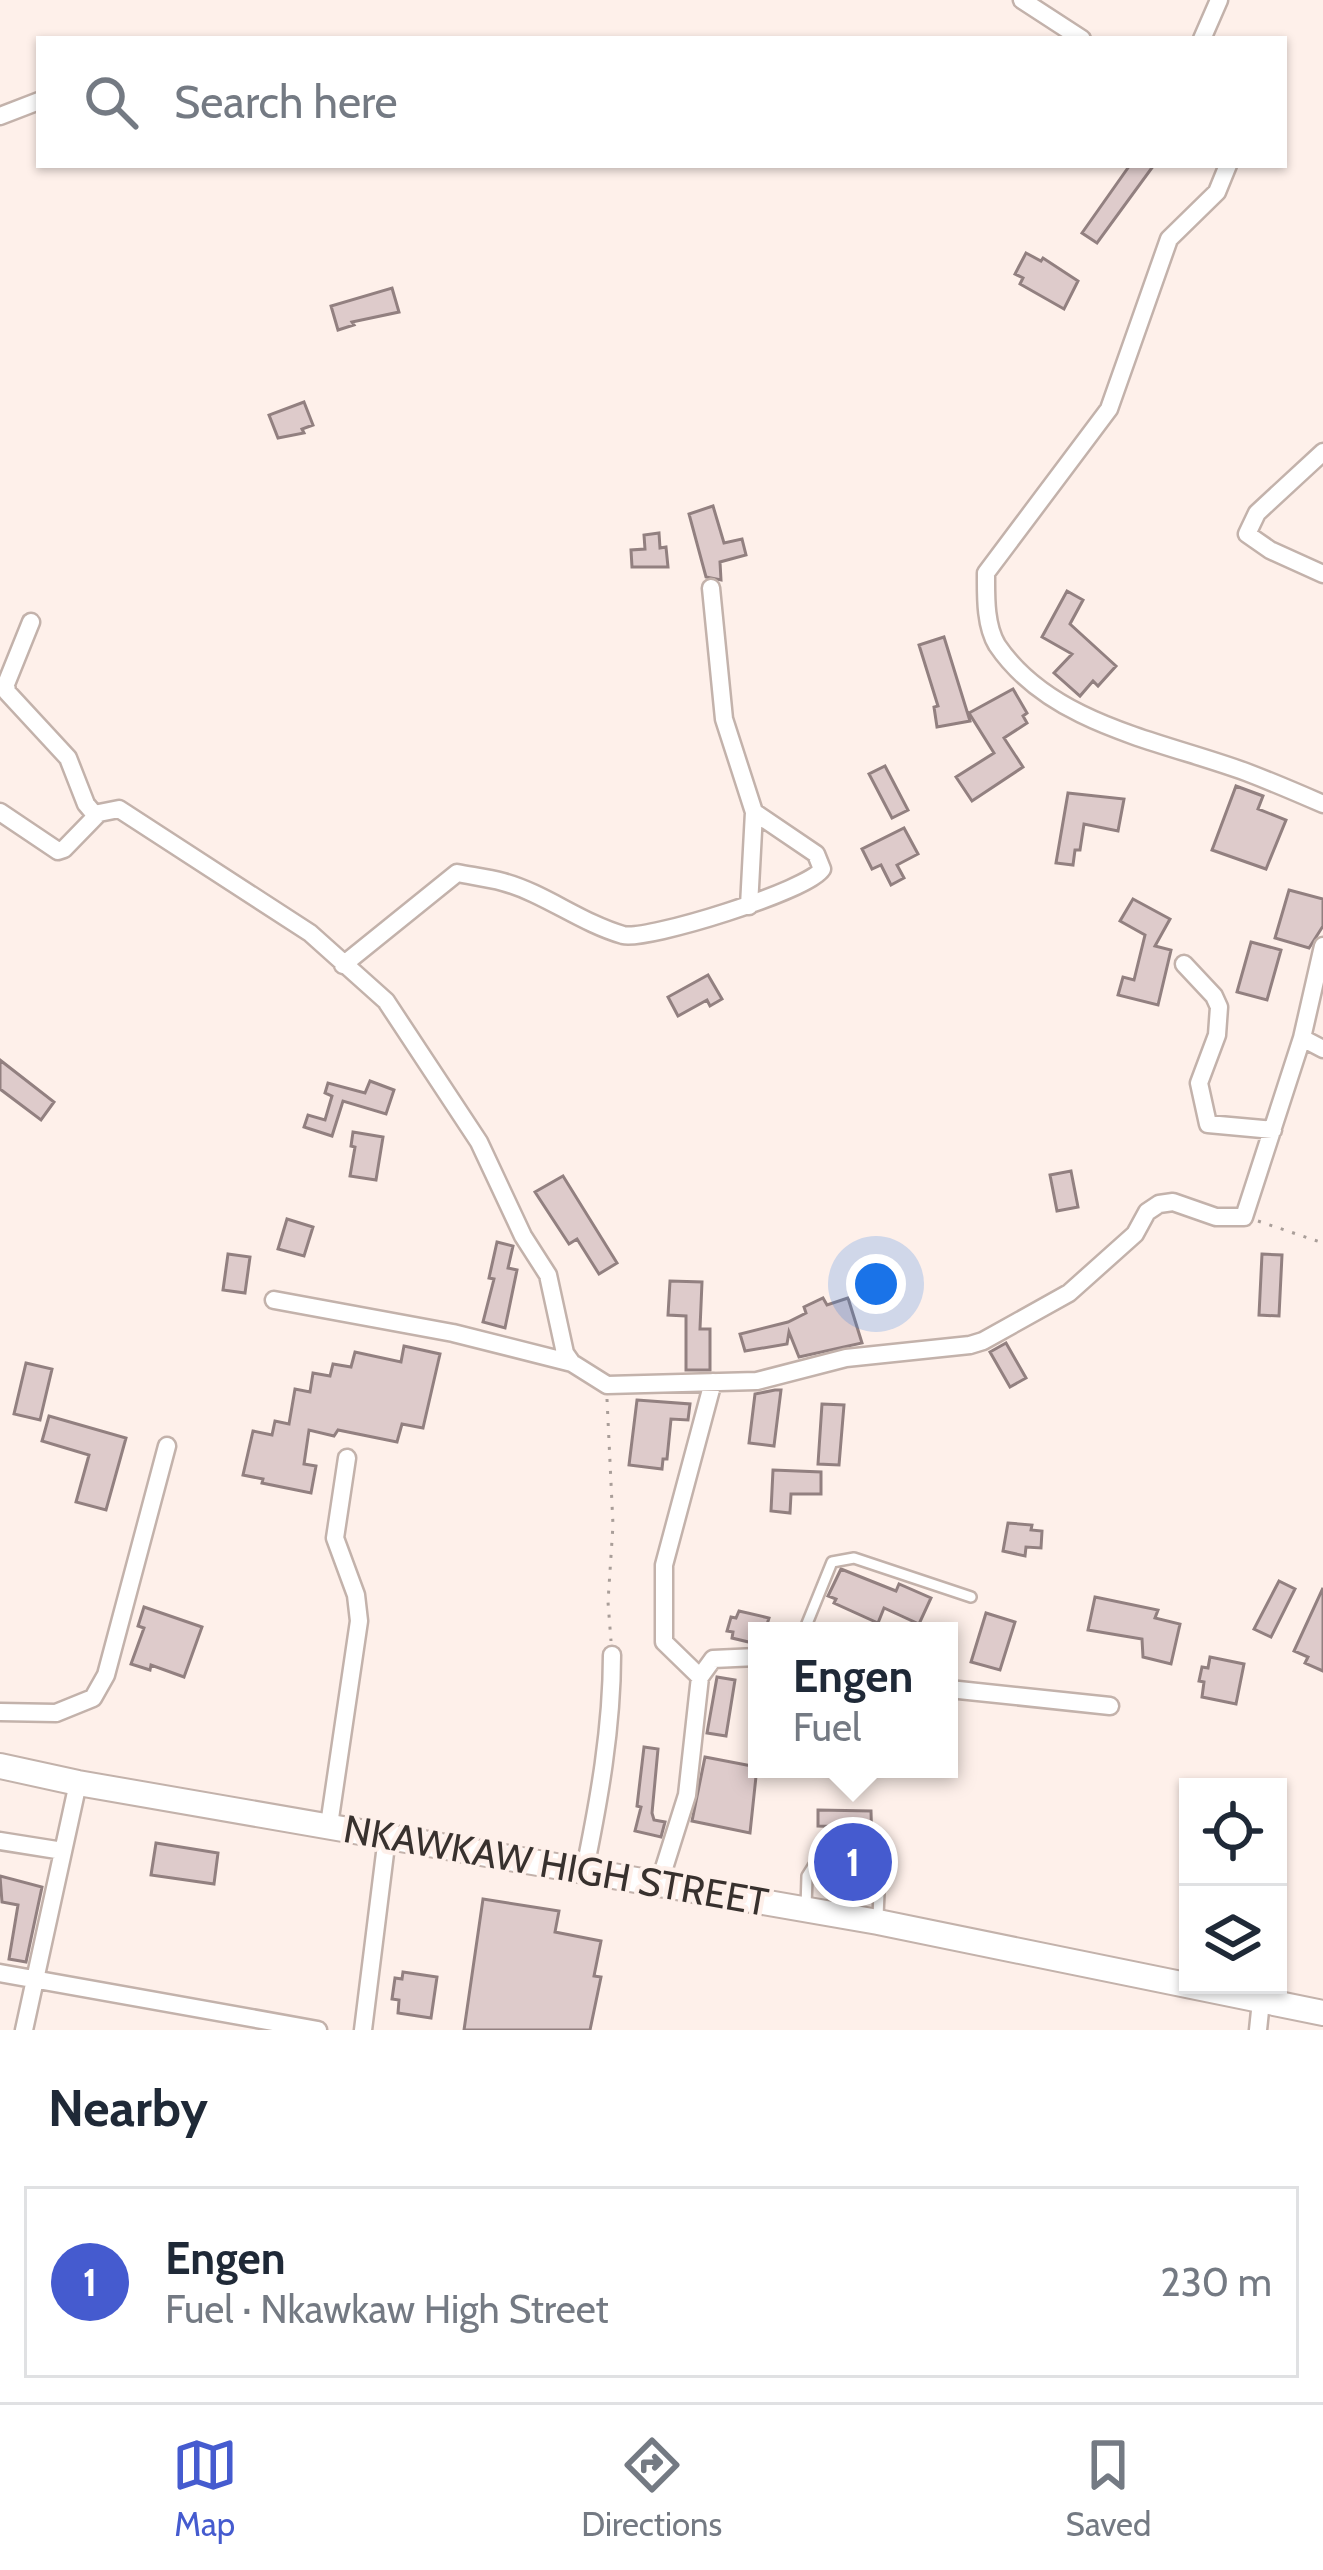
<!DOCTYPE html>
<meta charset="utf-8">
<style>
:root{--surface:#fff;--page:#f2f2f3;--text:#1f2937;--muted:#747a83;--line:#e0e1e3;--accent:#455bcf}
body{margin:0;font-family:Cabin,sans-serif;background:var(--page);color:var(--text)}
.controls{position:absolute;right:36px;bottom:36px;display:grid;overflow:hidden;border-radius:0px;box-shadow:0 3px 9px #0004}
.controls button{width:108px;height:108px;display:grid;place-items:center;padding:0;border:0;border-bottom:3px solid var(--line);background:var(--surface);color:var(--text);font:60px sans-serif}
.you{position:absolute;left:876px;top:1284px;width:42px;height:42px;margin:-30px;border:9px solid #fff;border-radius:50%;background:#1a73e8;box-shadow:0 0 0 18px #1a73e833}
.badge{display:grid;place-items:center;width:78px;height:78px;border-radius:50%;background:var(--accent);color:#fff;font-size:39px;font-weight:700}
.pin{position:absolute;translate:-50% -50%;border:6px solid #fff;box-shadow:0 3px 12px #0006}
.popup{position:absolute;left:748px;top:1622px;width:210px;height:156px;box-sizing:border-box;display:grid;place-content:center;border-radius:0px;background:var(--surface);filter:drop-shadow(0 3px 9px #0005);font-size:39px;white-space:nowrap;color:var(--muted)}
.popup b{font-size:45px;color:var(--text)}
.popup::after{content:'';position:absolute;left:50%;top:100%;margin-left:-24px;border:24px solid transparent;border-top-color:var(--surface)}
.list{margin:0;padding:0;list-style:none}
h2{display:flex;justify-content:space-between;align-items:center;height:156px;margin:0;padding:0 48px;font-size:51px}
h2 small{font-size:39px;font-weight:400;color:var(--muted)}
.list li{display:grid;grid-template-columns:78px 1fr auto;gap:36px;align-items:center;box-sizing:border-box;height:192px;margin:0 24px 24px;padding:0 24px;border:3px solid var(--line);border-radius:0px}
.list b{display:block;font-size:45px;white-space:nowrap}
.list p{margin:0;font-size:39px;white-space:nowrap;color:var(--muted)}
.list em{font-size:39px;font-style:normal;color:var(--muted)}
.icon{flex:none;width:66px;height:66px;fill:none;stroke:currentColor;stroke-width:2;stroke-linecap:round;stroke-linejoin:round}
.map{position:relative;flex:none;width:1323px;height:2030px;overflow:hidden}
.search{position:absolute;background:var(--surface);box-shadow:0 3px 9px #0004;left:36px;right:36px;top:36px;height:132px;display:flex;align-items:center;gap:30px;box-sizing:border-box;padding:0 42px;border-radius:0px;color:var(--muted);font-size:45px}
.sheet{height:372px;background:var(--surface)}
nav{display:flex;justify-content:space-around;align-items:center;box-sizing:border-box;height:168px;border-top:3px solid var(--line);background:var(--surface);font-size:33px;color:var(--muted)}
nav a{display:grid;justify-items:center;gap:6px}
nav .on{color:var(--accent)}
.map>svg:first-child{display:block}
.building{fill:#decbcb;stroke:#928080;stroke-width:3}
.lines{fill:none;stroke-linecap:round;stroke-linejoin:round}
.lane-casing{stroke:#c3b2ab;stroke-width:14}
.street-casing{stroke:#c3b2ab;stroke-width:21}
.secondary-casing{stroke:#c3b2ab;stroke-width:28}
.path{stroke:#a99e99;stroke-width:3;stroke-dasharray:3 9;stroke-linecap:butt}
.lane{stroke:#fff;stroke-width:9}
.street{stroke:#fff;stroke-width:16}
.secondary{stroke:#fff;stroke-width:24}
.labels{text-anchor:middle;stroke-width:9;stroke-linejoin:round;paint-order:stroke}
.street-label{font-size:39px;fill:#38312e;stroke:#fef0ea}
</style>
<div class="map">
<svg width="1323" height="2030" viewBox="0 0 1323 2030">
<rect width="100%" height="100%" fill="#fef0ea"/>
<path class="building" d="M1130,165H1154L1097,243L1082,233Z
M1026,253L1041,261L1043,258L1078,281L1064,309L1020,284L1023,278L1015,274Z
M392,288L399,312L352,322L354,325L338,330L331,306Z
M304,402L313,425L302,429L304,433L278,438L269,415Z
M713,506L724,543L742,539L746,555L720,562L721,580L706,577L689,514Z
M659,533L660,548L666,547L668,567H632L631,550L645,549L644,535Z
M1067,591L1083,600L1070,624L1116,666L1098,686L1093,681L1080,696L1054,673L1072,654L1042,637Z
M944,637L970,721L937,727L934,707L938,706L919,645Z
M1013,689L1027,713L1023,716L1027,723L1004,738L1023,767L972,801L956,777L994,753L969,713Z
M885,766L908,810L892,818L869,774Z
M1236,786L1263,796L1258,809L1286,820L1266,869L1212,850Z
M1068,793L1124,799L1118,831L1084,824L1080,850H1075L1073,865L1056,863Z
M904,828L918,854L897,865L904,878L891,885L881,865L872,869L862,849Z
M1289,890L1323,899V926L1309,948L1275,938Z
M1133,899L1170,919L1155,946L1171,950L1158,1005L1118,995L1123,977L1134,980L1145,935L1120,921Z
M1251,942L1281,950L1267,1000L1237,992Z
M708,975L722,999L710,1006L707,1000L678,1016L668,997Z
M0,1060L54,1102L41,1120L0,1089Z
M370,1081L394,1090L386,1114L343,1101L332,1136L304,1127L308,1115L325,1120L332,1096L325,1093L328,1083L365,1093Z
M353,1132L383,1137L376,1180L350,1176L355,1147L351,1146Z
M1071,1171L1078,1207L1057,1211L1050,1175Z
M563,1176L617,1263L599,1274L577,1239L569,1244L535,1192Z
M287,1219L313,1227L304,1256L278,1249Z
M497,1242L513,1246L508,1268L517,1270L505,1328L483,1322L494,1279L489,1278Z
M228,1254L250,1257L245,1293L223,1290Z
M1262,1254L1282,1255L1279,1316L1259,1315Z
M670,1281L702,1282L700,1329H710V1370H686V1316L668,1315Z
M823,1298L827,1305L848,1298L862,1343L799,1357L789,1332L787,1344L745,1351L740,1334L788,1322L806,1313L804,1307Z
M1006,1343L1026,1378L1010,1387L990,1352Z
M404,1346L440,1354L423,1428L402,1424L397,1442L338,1430L334,1436L309,1430L304,1464L316,1466L311,1493L262,1483L263,1479L243,1475L253,1431L272,1435L275,1421L289,1424L295,1389L310,1392L313,1373L330,1376L333,1364L351,1367L355,1352L401,1362Z
M26,1363L52,1369L40,1420L14,1414Z
M775,1390H781L774,1446L749,1443L755,1394Z
M637,1400L690,1404L688,1420L671,1419L667,1459H663L662,1469L629,1465Z
M822,1404L844,1405L839,1465L818,1464Z
M49,1416L126,1438L106,1510L76,1502L89,1455L42,1441Z
M773,1470L821,1472V1494H791L790,1513L771,1511Z
M1008,1523L1032,1525L1031,1530L1042,1531L1041,1548L1026,1547L1025,1556L1003,1551Z
M841,1569L896,1591L899,1584L931,1598L919,1624L884,1608L878,1623L834,1603L836,1599L828,1596Z
M1279,1581L1295,1589L1271,1637L1254,1629Z
M1323,1588V1671L1305,1663L1308,1657L1294,1651Z
M1095,1597L1158,1610L1155,1618L1180,1624L1171,1664L1143,1657L1142,1639L1088,1630Z
M144,1607L202,1627L184,1677L151,1665L150,1670L131,1664L144,1628L138,1626Z
M739,1611L769,1618L765,1631H757V1644L732,1638L733,1632L727,1631L731,1617L736,1618Z
M986,1613L1015,1622L1000,1670L971,1662Z
M1210,1657L1244,1664L1236,1704L1202,1697L1204,1682L1199,1681L1202,1667L1208,1668Z
M717,1677L735,1680L726,1736L707,1733Z
M644,1747L658,1749L652,1813L654,1820L665,1822L661,1837L635,1831L641,1807L637,1806Z
M705,1757L757,1767L750,1833L692,1821Z
M818,1810L871,1811L872,1848L849,1842L850,1827L818,1826Z
M156,1843L218,1853L214,1884L151,1875Z
M0,1876L42,1887L26,1962L9,1959L18,1905L2,1902Z
M483,1899L559,1911L555,1932L601,1941L594,1976L601,1977L590,2030H464Z
M403,1972L437,1977L431,2018L398,2013L399,2000L392,1999L395,1978L402,1979Z"/>
<g class="lines">
<g class="lane-casing">
<path id="lane" d="M804,1631L832,1562L854,1558L971,1597
M806,1908L807,1876L824,1849L863,1852L880,1868L878,1917"/>
</g>
<g class="street-casing">
<path id="street" d="M1022,0L1082,39
M1202,39L1219,0
M0,116L39,101
M1228,165L1217,192L1169,239L1109,409L986,573C986,596 985,625 997,645C1051,725 1162,741 1246,772C1272,782 1298,793 1323,804
M1323,452L1257,513L1247,534L1270,550L1323,574
M711,588L724,719L754,812L749,906
M31,622L6,684L7,692L68,758L86,804L96,816
M0,812L58,851L64,849L99,813L119,809L310,933L386,1001L479,1142L523,1236L548,1275L565,1353L572,1363L607,1385L757,1381L846,1358L970,1345L983,1341L1069,1293L1135,1234L1147,1212L1159,1204L1173,1202L1216,1217H1244L1302,1038L1323,946
M1184,964L1214,996L1219,1007L1217,1035L1199,1083L1208,1124L1273,1130
M343,965L457,873C472,876 488,878 503,882C544,893 581,923 623,935C647,941 810,890 822,869L816,854L754,812
M1302,1038L1323,1049
M274,1300L453,1333L572,1363
M700,1677L664,1642V1565L713,1382
M949,1689L1110,1706
M0,1712L56,1713L93,1698L106,1675L167,1446
M329,1825L359,1621L356,1595L335,1538L347,1458
M0,1841L63,1851
M584,1873C599,1801 612,1728 612,1655
M659,1884L687,1795L700,1677L713,1659L757,1657
M0,1973L318,2030
M24,2030L78,1783
M363,2030L387,1837
M1258,2030L1261,2001"/>
</g>
<g class="secondary-casing">
<path id="secondary" d="M0,1766L78,1783L878,1922L1323,2013"/>
</g>
<path class="path" d="M1258,1221L1323,1243
M607,1399L613,1525L608,1602L611,1641"/>
<use href="#lane" class="lane"/>
<use href="#street" class="street"/>
<use href="#secondary" class="secondary"/>
</g>
<g class="labels">
<g class="street-label">
<text transform="translate(556 1865) rotate(10)" y="14">NKAWKAW HIGH STREET</text>
</g>
</g>
</svg>
<div class="controls">
<button><svg class="icon" aria-label="locate" viewBox="0 0 24 24"><circle cx="12" cy="12" r="6"/><path d="M12 2v4M12 18v4M2 12h4M18 12h4"/></svg></button>
<button><svg class="icon" aria-label="layers" viewBox="0 0 24 24"><path d="M12 4l9 5-9 5-9-5zM3 14l9 5 9-5"/></svg></button>
</div>
<div class="you"></div>
<div class="pin badge" style="left:853px;top:1862px">1</div>
<div class="popup"><b>Engen</b>Fuel</div>
<div class="search"><svg class="icon" aria-label="search" viewBox="0 0 24 24"><circle cx="10" cy="10" r="6"/><path d="M15 15l6 6"/></svg>Search here</div>
</div>
<section class="sheet">
<h2>Nearby<small></small></h2>
<ul class="list">
<li><span class="badge">1</span><div><b>Engen</b><p>Fuel · Nkawkaw High Street</p></div><em>230 m</em></li>
</ul>
</section>
<nav>
<a class="on"><svg class="icon" aria-label="map" viewBox="0 0 24 24"><path d="M3 6l6-2 6 2 6-2v14l-6 2-6-2-6 2zM9 4v14M15 6v14"/></svg>Map</a>
<a><svg class="icon" aria-label="directions" viewBox="0 0 24 24"><path d="M12 3l9 9-9 9-9-9zM9 14v-3h6M13 9l2 2-2 2"/></svg>Directions</a>
<a><svg class="icon" aria-label="saved" viewBox="0 0 24 24"><path d="M7 4h10v16l-5-4-5 4z"/></svg>Saved</a>
</nav>
